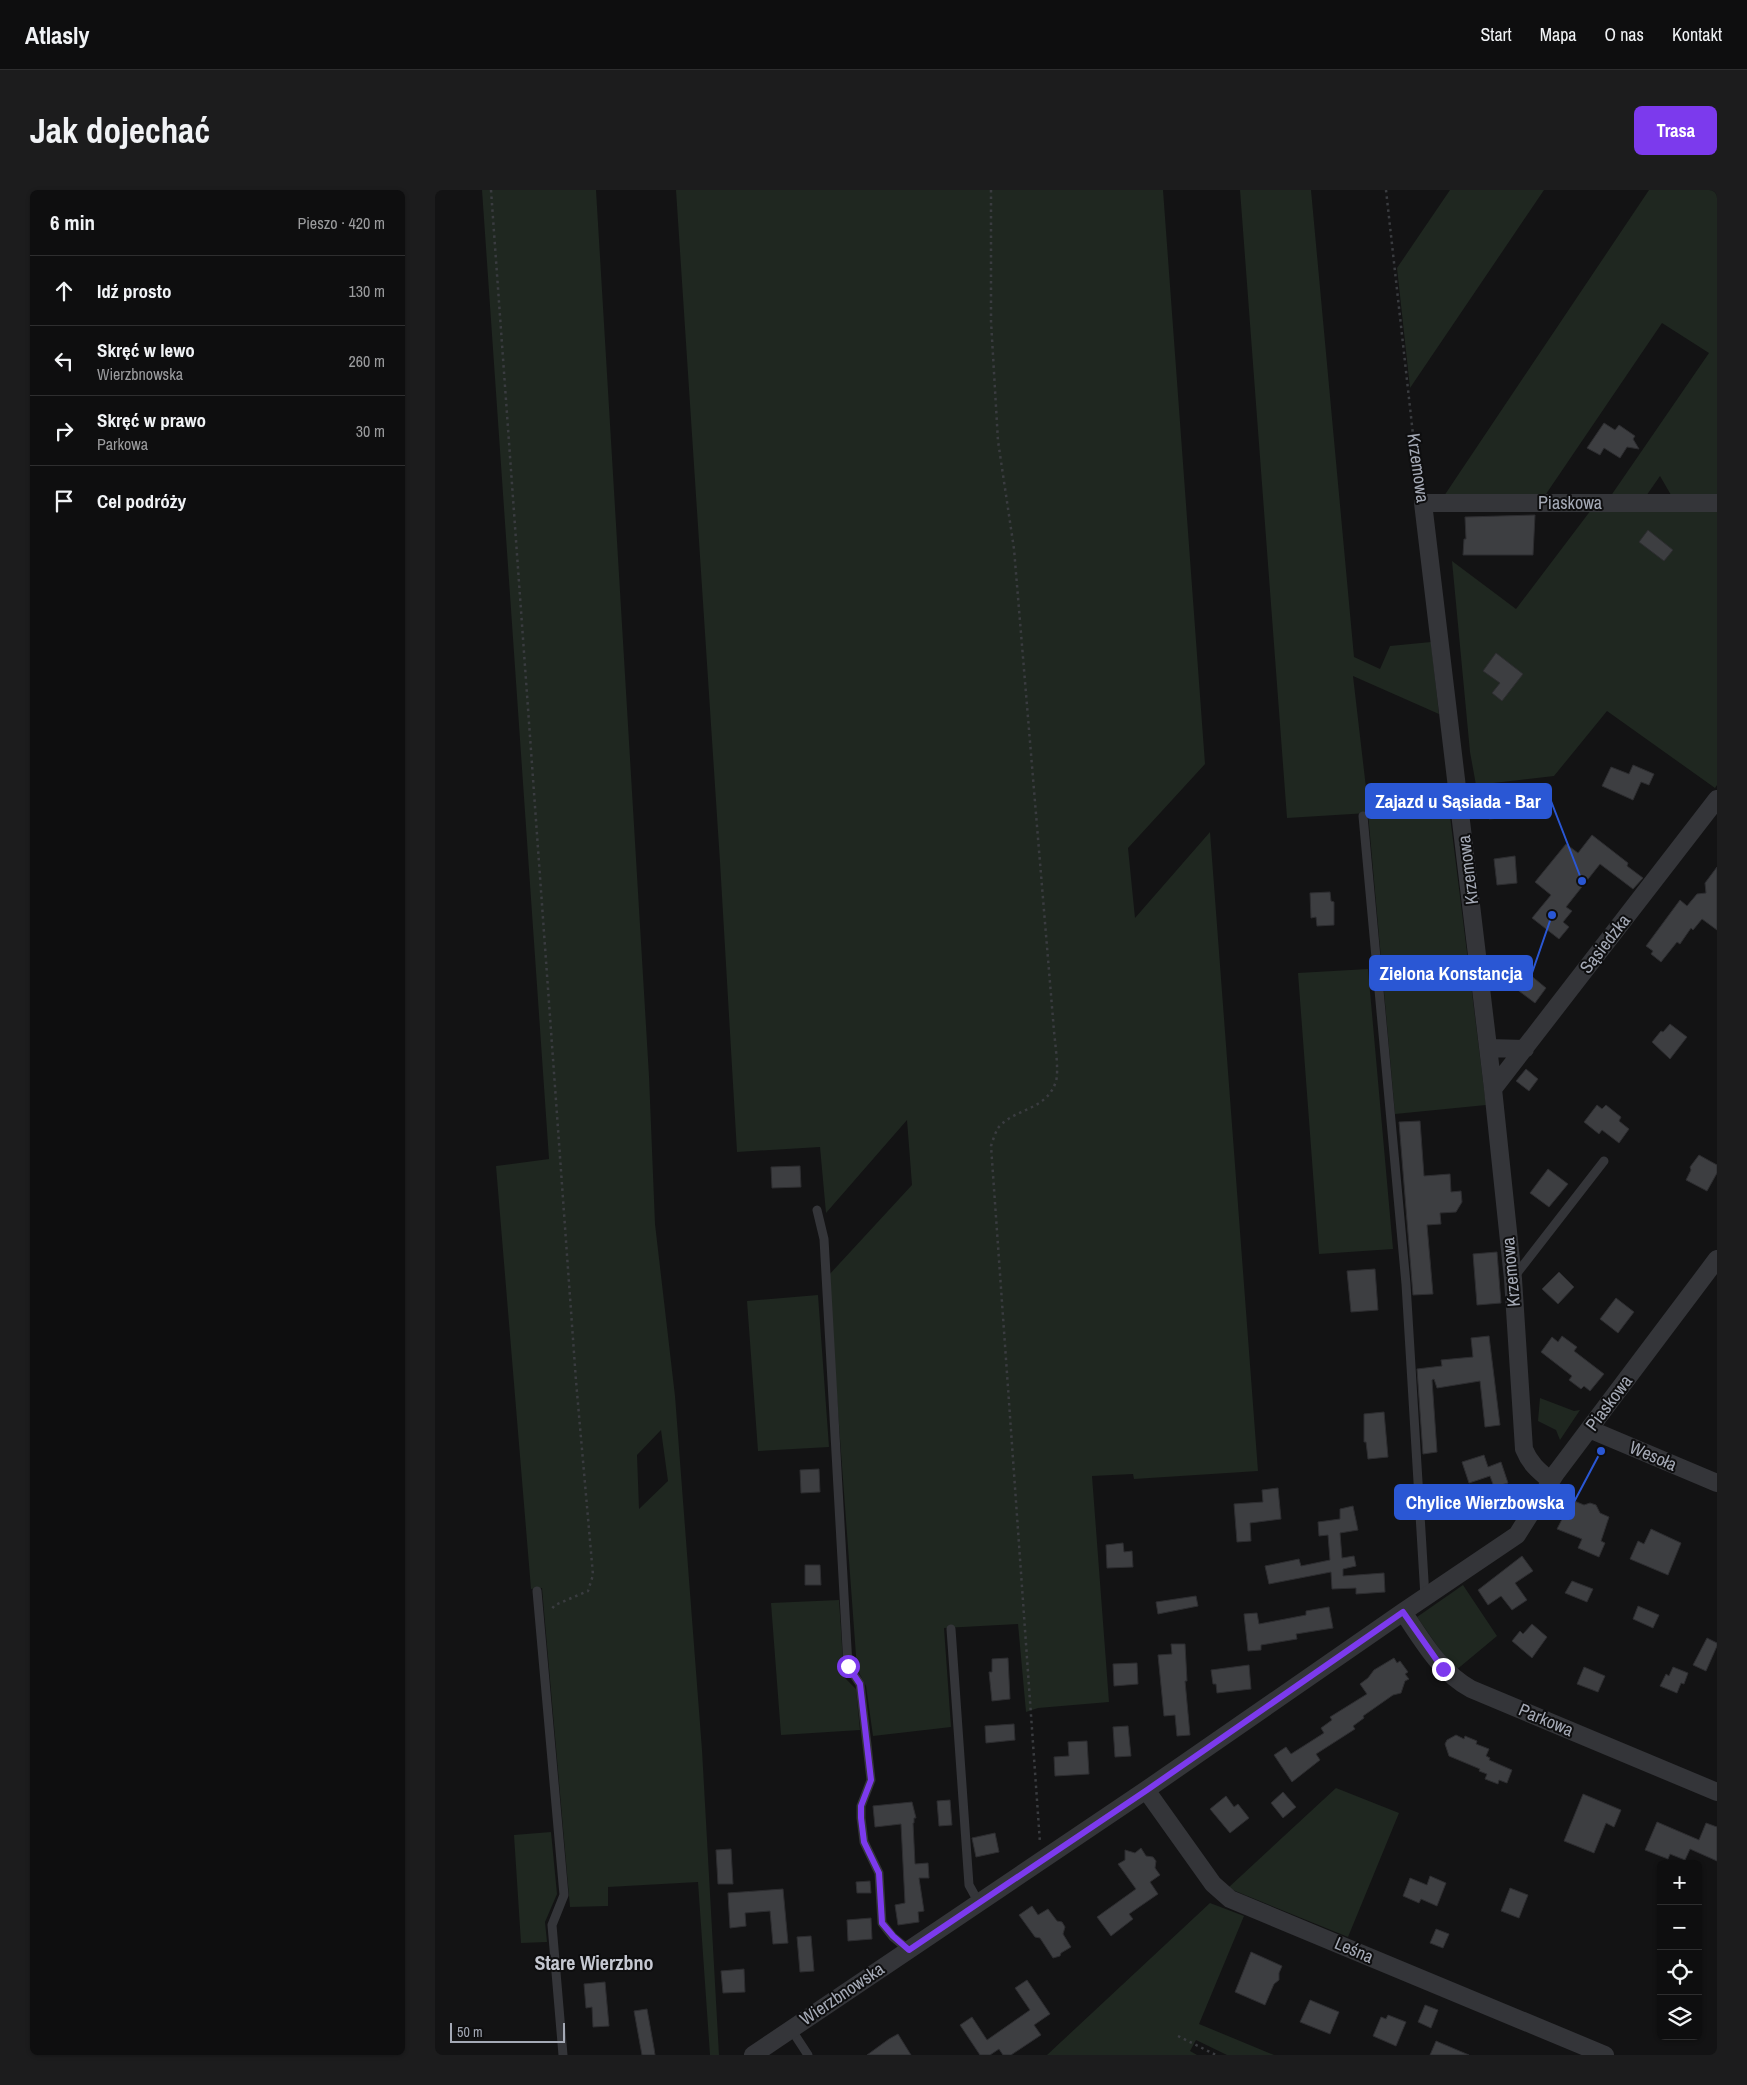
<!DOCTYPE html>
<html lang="pl">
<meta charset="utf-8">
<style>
:root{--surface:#0e0e0f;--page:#1c1c1d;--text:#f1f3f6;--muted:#9b9c9e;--line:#2e2e2f;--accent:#7c3aed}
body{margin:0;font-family:"Archivo Narrow",sans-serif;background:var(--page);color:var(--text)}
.controls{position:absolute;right:15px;bottom:15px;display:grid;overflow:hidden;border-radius:8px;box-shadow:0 1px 4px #0004}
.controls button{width:45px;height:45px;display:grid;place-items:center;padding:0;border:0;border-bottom:1px solid var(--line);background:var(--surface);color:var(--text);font:25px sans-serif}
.scale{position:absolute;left:15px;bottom:12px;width:115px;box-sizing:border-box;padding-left:5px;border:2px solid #a4a9b5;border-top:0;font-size:14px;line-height:18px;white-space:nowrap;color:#a4a9b5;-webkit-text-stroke:4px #0e0e0f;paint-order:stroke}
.stop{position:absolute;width:15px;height:15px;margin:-11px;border:4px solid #7c3aed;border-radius:50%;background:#fff}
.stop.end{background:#7c3aed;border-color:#fff;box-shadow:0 1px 5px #0008}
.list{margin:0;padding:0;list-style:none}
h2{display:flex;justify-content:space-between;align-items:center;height:65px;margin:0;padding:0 20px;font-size:21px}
h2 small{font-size:16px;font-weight:400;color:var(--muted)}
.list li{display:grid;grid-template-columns:32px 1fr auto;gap:15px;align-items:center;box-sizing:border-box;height:70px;padding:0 20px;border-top:1px solid var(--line)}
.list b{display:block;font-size:19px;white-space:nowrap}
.list p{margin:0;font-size:16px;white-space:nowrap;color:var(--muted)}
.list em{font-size:16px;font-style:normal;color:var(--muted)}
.icon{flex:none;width:28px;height:28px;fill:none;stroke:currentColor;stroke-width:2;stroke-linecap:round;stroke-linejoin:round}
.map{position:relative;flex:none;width:1282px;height:1865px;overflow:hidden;border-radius:8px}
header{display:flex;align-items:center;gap:30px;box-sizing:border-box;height:70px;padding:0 25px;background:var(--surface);border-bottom:1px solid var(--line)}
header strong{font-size:24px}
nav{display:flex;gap:28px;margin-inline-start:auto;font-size:18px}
.intro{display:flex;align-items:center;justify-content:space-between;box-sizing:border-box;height:120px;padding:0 30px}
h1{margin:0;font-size:35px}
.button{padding:12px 22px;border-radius:8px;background:var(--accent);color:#fff;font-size:18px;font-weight:700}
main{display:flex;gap:30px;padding:0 30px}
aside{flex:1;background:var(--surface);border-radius:8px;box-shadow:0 1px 4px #0004}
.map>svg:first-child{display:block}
.green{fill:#1f2720;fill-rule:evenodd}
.building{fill:#3d3e41;stroke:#2d2d30}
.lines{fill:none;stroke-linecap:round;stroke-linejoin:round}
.path{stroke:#3a3c40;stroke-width:2.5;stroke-dasharray:2.5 4;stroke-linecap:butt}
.lane{stroke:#343539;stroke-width:9}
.street{stroke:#343539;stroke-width:18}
.route{stroke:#7c3aed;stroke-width:6}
.labels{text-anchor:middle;stroke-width:4;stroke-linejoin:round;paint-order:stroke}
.street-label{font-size:18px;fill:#a4a9b5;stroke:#0e0e0f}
.quarter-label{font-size:20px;font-weight:bold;fill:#c5c8d1;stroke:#0e0e0f}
.leader{fill:none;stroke:#2a57d4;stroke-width:2}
.callout-dot{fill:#2a57d4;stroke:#0e0e0f;stroke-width:2}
.callout{fill:#2a57d4;stroke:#2a57d4;stroke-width:2}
.callout-label{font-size:19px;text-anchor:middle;font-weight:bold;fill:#fff}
</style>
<header>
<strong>Atlasly</strong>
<nav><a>Start</a><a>Mapa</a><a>O nas</a><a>Kontakt</a></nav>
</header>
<div class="intro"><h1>Jak dojechać</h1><a class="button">Trasa</a></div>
<main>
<aside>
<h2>6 min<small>Pieszo · 420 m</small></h2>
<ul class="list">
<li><svg class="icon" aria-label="ahead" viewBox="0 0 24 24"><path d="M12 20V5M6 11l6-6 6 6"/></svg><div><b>Idź prosto</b></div><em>130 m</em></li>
<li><svg class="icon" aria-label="left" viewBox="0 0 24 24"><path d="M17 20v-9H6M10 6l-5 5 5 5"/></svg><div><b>Skręć w lewo</b><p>Wierzbnowska</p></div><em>260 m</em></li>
<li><svg class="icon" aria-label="right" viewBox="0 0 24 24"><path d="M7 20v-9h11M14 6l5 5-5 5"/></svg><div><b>Skręć w prawo</b><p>Parkowa</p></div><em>30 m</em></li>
<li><svg class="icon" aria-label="arrive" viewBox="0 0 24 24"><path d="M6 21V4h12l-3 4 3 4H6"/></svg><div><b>Cel podróży</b></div></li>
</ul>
</aside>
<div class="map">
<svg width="1282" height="1865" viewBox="0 0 1282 1865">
<rect width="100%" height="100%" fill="#131314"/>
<path class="green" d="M47,0H161L214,886L220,1034L240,1206L267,1560L284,1865H275L263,1692L173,1697V1716L135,1717L107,1398L96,1399L61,976L114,969ZM226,1240L233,1291L204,1319L202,1265Z
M241,0H728L770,574L693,658L700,728L775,642L823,1281L699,1289L698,1284L657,1286L674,1512L603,1518L591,1522L583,1434L509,1438L516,1537L438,1546L431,1496L422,1479L393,1086L477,995L472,930L391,1023L385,957L302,962L285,672Z
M805,0H876L919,467L945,479L955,456L996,452L1004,524L918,486L933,615L1014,618L1051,915L960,924L933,623L852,628Z
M1015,0H1109L975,198L962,78Z
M1214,0H1282V305H1236L1225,286L1209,309L1173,310L1274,163L1227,133L1109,307L1009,306Z
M1156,320H1282V595L1280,598L1172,521L1119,586L1041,595L1035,562L1017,371L1081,419Z
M933,779L958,1059L884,1064L863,783Z
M383,1105L394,1257L323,1261L312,1111Z
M1105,1208L1139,1221L1145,1220L1125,1250L1121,1240L1103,1231Z
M1028,1395L1062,1446L1020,1481L982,1427Z
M404,1410L409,1487L421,1499L425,1540L346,1545L336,1413Z
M901,1598L964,1623L913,1747L793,1698Z
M116,1642L122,1704L110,1732L112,1752L86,1753L79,1645Z
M775,1713L809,1726L764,1834L839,1865H792L761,1850L755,1861L762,1865H612Z"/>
<path class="building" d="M1169,233L1180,240L1184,235L1200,246L1198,249L1204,259L1192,257L1185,268L1169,258L1165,265L1152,258Z
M1100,325L1098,365H1028L1029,349H1031L1030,327Z
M1213,340L1238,360L1229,371L1204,352Z
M1061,463L1088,484L1067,511L1057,503L1065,493L1048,481Z
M1198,575L1219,584L1214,595L1206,592L1198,610L1167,596L1176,577L1194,584Z
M1075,601L1077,614L1074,615L1076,627L1054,629L1053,616L1055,615L1054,603Z
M1157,645L1193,673L1192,676L1208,688L1198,699L1165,674L1131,717L1137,721L1128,732L1134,737L1124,749L1097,728L1116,705L1100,692L1131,654L1143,663Z
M1080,666L1082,693L1062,695L1059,669Z
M1282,677V740L1267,729L1258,740L1256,738L1245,754L1242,752L1226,772L1216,764L1218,761L1211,756L1245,710L1252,716L1262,704L1271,703L1270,693Z
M895,702L896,711L899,712V735L882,736L881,727L876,728L875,703Z
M1088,779L1111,798L1100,813L1076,795Z
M1235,834L1252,847L1235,869L1217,852L1226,841L1228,842Z
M1091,879L1103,889L1094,901L1081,891Z
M1162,915L1167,919L1171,915L1186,927L1184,931L1194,939L1184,953L1167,940L1164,944L1149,932Z
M985,931L989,986L1015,984L1016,1002L1026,1001L1027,1012L1021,1022L1005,1023L1006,1034L992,1035L998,1104L978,1105L964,932Z
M1264,965L1282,975V983L1272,1001L1251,990L1256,980L1255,977Z
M365,976L366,997L337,998L336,977Z
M1113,979L1133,994L1114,1017L1095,1003Z
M1062,1062L1066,1113L1042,1115L1038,1064Z
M940,1079L943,1120L916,1122L912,1081Z
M1124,1082L1139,1097L1123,1114L1107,1099Z
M1181,1108L1199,1122L1183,1143L1165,1129Z
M1054,1146L1065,1235L1050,1237L1045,1191L1002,1198L999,1189L997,1190L1002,1262L988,1264L982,1179L1007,1176L1006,1170L1038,1167L1036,1148Z
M1127,1146L1142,1157L1139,1161L1169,1184L1155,1201L1149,1196L1146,1199L1134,1190L1137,1186L1106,1162L1117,1147L1123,1152Z
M949,1222L953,1267L933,1269L931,1252H929V1224Z
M1049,1265L1053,1277L1066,1272L1073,1293L1059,1297L1055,1286L1034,1293L1027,1272Z
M384,1279L385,1302L366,1303L365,1280Z
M843,1298L846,1329L815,1333L816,1351L802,1352L799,1314L828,1312L827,1300Z
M1137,1310L1149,1315L1155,1313L1161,1315L1165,1323L1174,1327L1166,1351L1170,1353L1164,1367L1143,1358L1147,1349L1122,1339Z
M918,1316L923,1340L905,1343L907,1368L919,1366L921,1376L908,1379V1386L949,1383L950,1402L921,1404V1398L897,1399L896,1382L834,1394L830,1376L864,1369L866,1376L895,1370L893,1345L884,1346L883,1332L905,1329V1319Z
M1216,1339L1246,1353L1233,1385L1195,1369L1203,1351L1209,1354Z
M688,1353L689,1362L697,1361L698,1377L672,1378L671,1355Z
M1087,1366L1098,1381L1080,1393L1092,1410L1077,1420L1066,1406L1053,1415L1043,1400Z
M370,1375H385L386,1395H370Z
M1137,1391L1158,1399L1152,1412L1130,1403Z
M761,1406L763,1416L723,1424L721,1412Z
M1203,1416L1224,1425L1218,1438L1198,1429Z
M894,1417L898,1438L861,1444L862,1449L826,1455V1460L813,1461L809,1424L822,1423L824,1434L871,1425V1421Z
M1097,1434L1112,1447L1097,1468L1077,1451L1085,1441L1088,1444Z
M1272,1448L1282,1453V1456L1271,1481L1258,1475Z
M736,1454H750L752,1491H750L755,1545L742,1546L740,1525L729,1526L723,1465L737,1464Z
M573,1468L575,1509L557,1511L554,1482H557V1469Z
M959,1468L962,1473L965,1471L973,1482L970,1484L974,1489L970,1491L966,1503L958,1505L928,1526L929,1528L918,1536L920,1539L881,1564L885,1570L857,1592L839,1565L851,1557L856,1564L889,1543L886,1538L897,1530L895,1527L932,1504L925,1494L933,1488L939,1480Z
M702,1473L703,1494L679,1496L678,1474Z
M814,1475L816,1499L782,1503L781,1494H778L776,1480Z
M1149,1477L1170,1486L1163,1502L1142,1494Z
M1238,1477L1253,1483L1249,1494L1246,1493L1242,1503L1225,1496L1231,1484L1234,1486Z
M579,1534L580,1550L551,1553L550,1536Z
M693,1536L696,1566L680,1567L678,1537Z
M1021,1545L1029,1549L1030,1546L1042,1551L1041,1554L1054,1559L1051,1566L1055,1568L1054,1570L1077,1580L1072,1593L1064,1590L1063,1594L1050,1589L1052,1584L1044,1581L1045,1579L1014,1566L1010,1554L1012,1550Z
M652,1551L654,1584L620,1586L619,1567L634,1566L633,1552Z
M848,1602L861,1617L848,1628L836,1613Z
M1148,1604L1186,1620L1179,1637L1171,1633L1159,1663L1129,1651Z
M791,1606L799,1617L803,1614L814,1628L795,1643L775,1619Z
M515,1610L517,1635L504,1636L502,1611Z
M477,1612L481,1628H479V1633H478L480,1674L493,1673L494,1688H484L489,1721L483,1722L484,1732L463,1735L460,1715L470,1713L466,1634L440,1637L438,1616Z
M1222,1632L1264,1650L1271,1633L1282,1637V1671L1255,1659L1250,1670L1235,1664L1233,1669L1210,1660Z
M560,1643L564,1662L541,1667L537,1648Z
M706,1658L711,1666L718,1667L721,1671L720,1678L725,1685L715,1692L723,1704L694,1724L698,1729L676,1746L662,1727L701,1699L683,1674L690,1670V1660L700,1663Z
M296,1659L298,1694H283L281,1660Z
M995,1686L1011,1693L1002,1716L986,1709L984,1713L968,1706L975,1688L992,1695Z
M435,1691L436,1703H422L421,1692Z
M1075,1698L1093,1705L1084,1728L1066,1721Z
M348,1699L353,1753L338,1754L335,1721L310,1723L311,1736L295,1738L293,1703Z
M597,1716L603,1725L613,1719L622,1731L627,1732L630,1737L628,1744L636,1757L626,1763L625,1766L618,1768L605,1748L600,1747L584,1725Z
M436,1728L437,1749L413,1751L412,1730Z
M1001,1739L1014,1744L1008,1758L995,1753Z
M376,1746L379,1781L365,1782L362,1747Z
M816,1762L847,1776L844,1783V1790L839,1794L830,1815L800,1802Z
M309,1779L310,1802L288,1803L286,1781Z
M592,1790L615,1824L599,1835L606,1845L576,1865H568L564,1859L555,1865H545L525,1835L537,1827L552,1850L595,1820L580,1798Z
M170,1792L174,1836L158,1837L157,1817L151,1818L149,1794Z
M875,1810L904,1822L895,1844L865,1832Z
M990,1815L1003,1820L996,1838L983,1832Z
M212,1819L219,1858L220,1865H207L199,1821Z
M953,1825L971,1832L961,1856L938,1846L946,1827L951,1829Z
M463,1844L476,1865H432L454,1849Z
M1001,1851L1034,1865H995Z"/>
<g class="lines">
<path class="path" d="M56,0L141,1191L158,1385L153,1401L120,1415L115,1421
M556,0V131L563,251L579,359L619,841C620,852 624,882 621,891C612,921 579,918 563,938C560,943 558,950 556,956L605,1653
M951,0L984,299
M743,1846L781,1865"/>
<path class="lane" d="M928,626L971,1094L990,1407
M382,1020L389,1049L413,1476L425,1494L436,1590L426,1616V1628L429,1652L444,1683L447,1733L458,1747L474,1760
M1079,1087L1169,971
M102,1401L129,1705L117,1735L128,1865
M516,1439L534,1695L544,1713
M356,1839L373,1865"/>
<path class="street" d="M1054,858L1090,859
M1058,899L1282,609
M1154,1239L1282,1293
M1116,1291C1104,1281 1095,1274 1089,1259L1078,1089L1058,899L988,313H1282
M968,1422C988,1451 1004,1481 1036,1499L1282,1602
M711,1600L778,1694L795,1709L1170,1865
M318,1865L711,1600L968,1422L1082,1345L1121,1283L1282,1069"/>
</g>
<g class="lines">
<path class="route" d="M413,1476L425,1494L436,1590L426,1616V1628L429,1652L444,1683L447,1733L458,1746L474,1760L712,1600L968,1422L1008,1479"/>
</g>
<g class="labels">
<g class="street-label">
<text transform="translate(983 278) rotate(82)" y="6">Krzemowa</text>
<text x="1135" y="319">Piaskowa</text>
<text transform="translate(1033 680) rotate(-97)" y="6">Krzemowa</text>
<text transform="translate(1170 754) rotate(-52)" y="6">Sąsiedzka</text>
<text transform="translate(1076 1082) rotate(-95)" y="6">Krzemowa</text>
<text transform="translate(1174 1213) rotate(-53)" y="6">Piaskowa</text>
<text transform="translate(1218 1266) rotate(23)" y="6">Wesoła</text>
<text transform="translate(1111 1530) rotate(23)" y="6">Parkowa</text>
<text transform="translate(919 1760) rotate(23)" y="6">Leśna</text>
<text transform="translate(407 1804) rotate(-34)" y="6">Wierzbnowska</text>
</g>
<g class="quarter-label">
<text x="159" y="1780">Stare Wierzbno</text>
</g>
</g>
<path class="leader" d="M1147 691L1116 611M1117 725L1097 783M1166 1261L1139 1312"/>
<g class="callout-dot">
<circle cx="1147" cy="691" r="5"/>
<circle cx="1117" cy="725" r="5"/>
<circle cx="1166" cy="1261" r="5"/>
</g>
<g class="callout">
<rect x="931" y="594" width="185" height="34" rx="5"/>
<rect x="935" y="766" width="162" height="34" rx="5"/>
<rect x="960" y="1295" width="179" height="34" rx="5"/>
</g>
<g class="callout-label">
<text x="1023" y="618">Zajazd u Sąsiada - Bar</text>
<text x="1016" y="790">Zielona Konstancja</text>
<text x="1050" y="1319">Chylice Wierzbowska</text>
</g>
</svg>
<div class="controls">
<button>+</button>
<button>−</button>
<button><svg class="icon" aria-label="locate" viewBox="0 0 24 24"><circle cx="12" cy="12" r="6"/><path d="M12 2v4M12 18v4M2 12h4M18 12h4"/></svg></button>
<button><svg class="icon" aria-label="layers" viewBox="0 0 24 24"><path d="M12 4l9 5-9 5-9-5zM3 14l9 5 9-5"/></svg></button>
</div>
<div class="scale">50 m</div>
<div class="stop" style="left:413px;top:1476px"></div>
<div class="stop end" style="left:1008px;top:1479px"></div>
</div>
</main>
